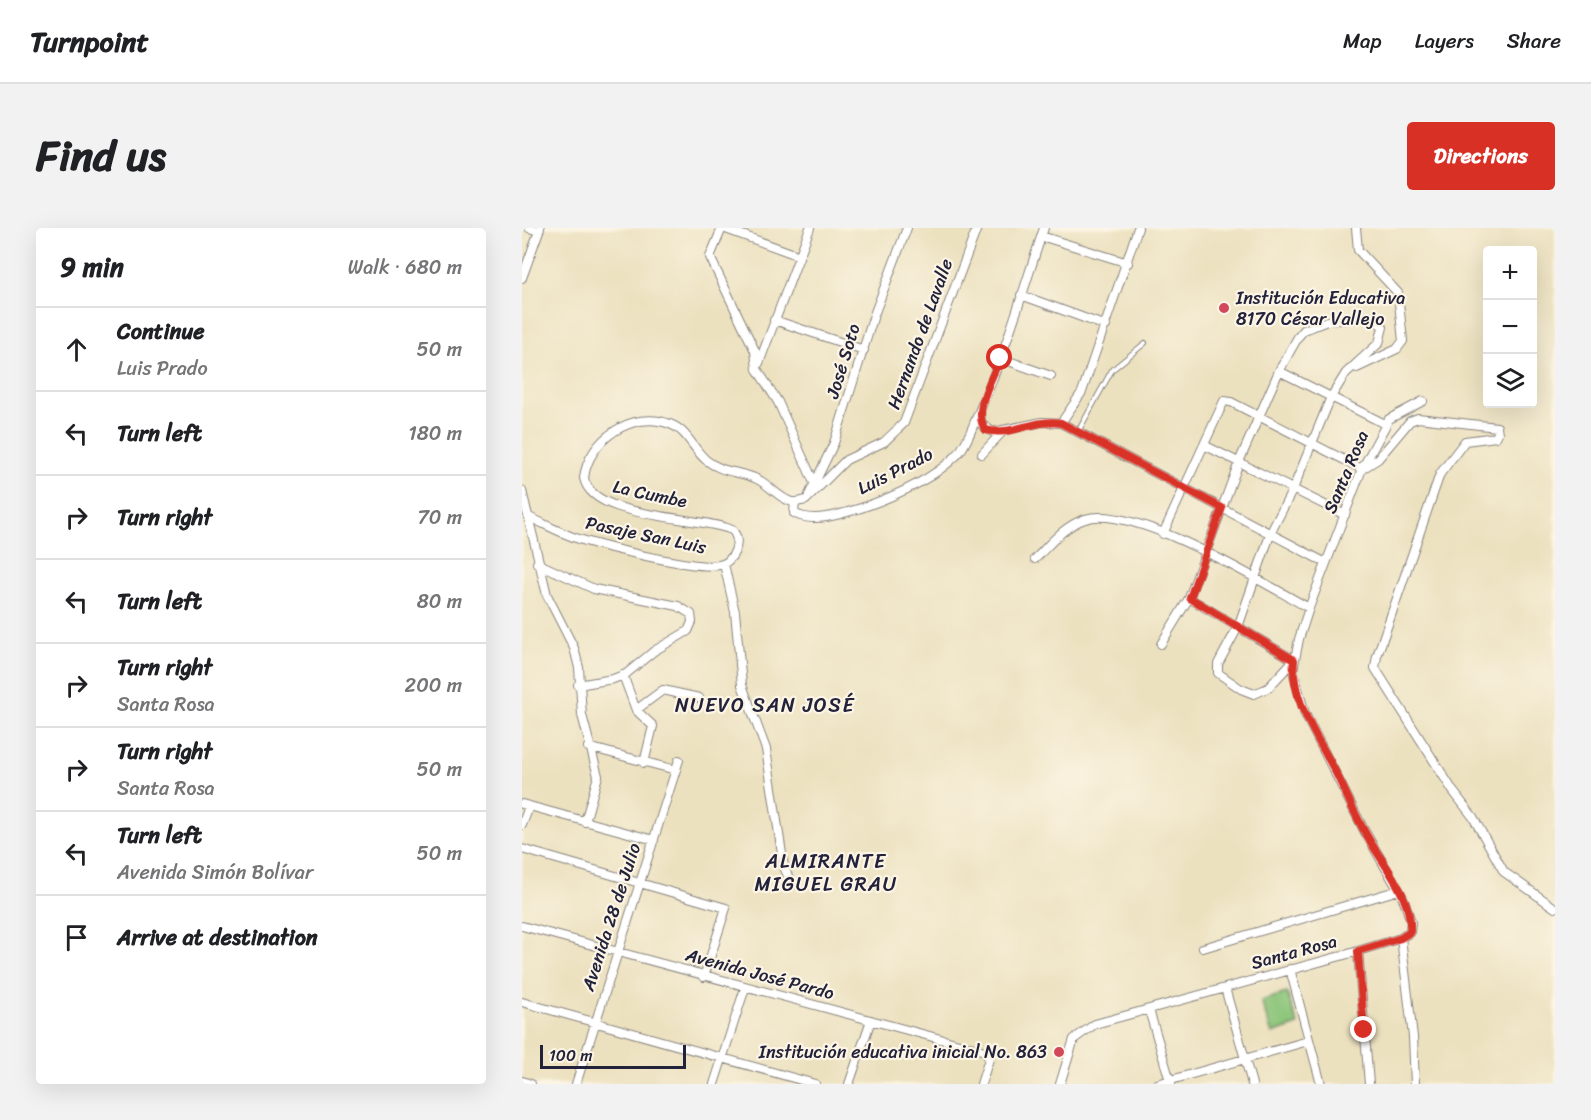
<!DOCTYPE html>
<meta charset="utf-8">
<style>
:root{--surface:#fff;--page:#f2f2f2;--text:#202124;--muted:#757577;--line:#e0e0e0;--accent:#d93025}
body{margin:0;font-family:Sriracha,sans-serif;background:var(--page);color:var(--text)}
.controls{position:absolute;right:18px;top:18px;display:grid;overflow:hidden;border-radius:6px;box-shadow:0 6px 24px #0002}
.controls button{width:54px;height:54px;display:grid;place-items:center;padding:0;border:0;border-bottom:2px solid var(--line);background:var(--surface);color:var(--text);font:30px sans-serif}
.scale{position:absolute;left:18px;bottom:15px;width:146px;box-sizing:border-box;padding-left:6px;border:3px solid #22223b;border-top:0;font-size:16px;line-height:21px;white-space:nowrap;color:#22223b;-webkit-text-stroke:4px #fcf5e5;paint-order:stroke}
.stop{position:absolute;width:18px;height:18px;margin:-14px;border:4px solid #d93025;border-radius:50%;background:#fff}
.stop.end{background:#d93025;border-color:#fff;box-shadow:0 2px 6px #0008}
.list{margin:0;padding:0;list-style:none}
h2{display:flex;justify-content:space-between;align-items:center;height:78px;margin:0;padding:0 24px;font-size:26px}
h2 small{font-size:20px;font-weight:400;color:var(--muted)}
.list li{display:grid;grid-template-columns:39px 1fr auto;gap:18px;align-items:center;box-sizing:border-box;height:84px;padding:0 24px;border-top:2px solid var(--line)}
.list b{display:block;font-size:22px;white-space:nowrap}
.list p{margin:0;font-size:20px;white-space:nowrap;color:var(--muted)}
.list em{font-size:20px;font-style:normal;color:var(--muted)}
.icon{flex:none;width:33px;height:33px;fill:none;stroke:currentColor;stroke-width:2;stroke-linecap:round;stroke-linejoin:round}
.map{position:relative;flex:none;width:1033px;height:856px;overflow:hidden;border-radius:6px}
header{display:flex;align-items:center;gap:36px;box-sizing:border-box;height:84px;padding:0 30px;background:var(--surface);border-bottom:2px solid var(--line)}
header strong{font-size:28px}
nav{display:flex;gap:33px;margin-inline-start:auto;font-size:21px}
.intro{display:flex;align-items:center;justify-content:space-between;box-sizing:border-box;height:144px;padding:0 36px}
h1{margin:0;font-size:42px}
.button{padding:15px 27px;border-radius:6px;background:var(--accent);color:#fff;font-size:21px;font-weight:700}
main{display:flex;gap:36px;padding:0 36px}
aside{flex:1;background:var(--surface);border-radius:6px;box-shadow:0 6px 24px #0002}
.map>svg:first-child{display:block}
.green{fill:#8bc478;stroke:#56735a;stroke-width:1.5}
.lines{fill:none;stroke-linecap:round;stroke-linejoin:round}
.lane-casing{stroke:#87827d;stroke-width:6}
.street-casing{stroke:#87827d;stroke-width:10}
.lane{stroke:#fff;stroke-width:4}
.street{stroke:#fff;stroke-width:8}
.route{stroke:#d93025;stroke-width:8}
.poi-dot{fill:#d1495b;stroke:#fcf5e5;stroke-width:2}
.labels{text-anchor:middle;stroke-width:4.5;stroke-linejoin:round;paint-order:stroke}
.poi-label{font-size:18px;fill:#22223b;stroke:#fcf5e5;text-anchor:start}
.street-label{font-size:18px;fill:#22223b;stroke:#fcf5e5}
.neighbourhood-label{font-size:20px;letter-spacing:1.5px;fill:#22223b;stroke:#fcf5e5}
</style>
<header>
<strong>Turnpoint</strong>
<nav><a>Map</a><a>Layers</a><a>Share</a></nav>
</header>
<div class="intro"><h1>Find us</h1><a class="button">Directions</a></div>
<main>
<aside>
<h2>9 min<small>Walk · 680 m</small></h2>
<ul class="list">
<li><svg class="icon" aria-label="ahead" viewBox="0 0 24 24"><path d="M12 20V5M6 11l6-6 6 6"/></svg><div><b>Continue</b><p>Luis Prado</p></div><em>50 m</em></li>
<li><svg class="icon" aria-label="left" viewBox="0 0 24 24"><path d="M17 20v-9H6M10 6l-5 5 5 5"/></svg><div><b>Turn left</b></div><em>180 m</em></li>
<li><svg class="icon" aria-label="right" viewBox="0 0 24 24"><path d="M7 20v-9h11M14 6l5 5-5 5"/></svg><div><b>Turn right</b></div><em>70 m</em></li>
<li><svg class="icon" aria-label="left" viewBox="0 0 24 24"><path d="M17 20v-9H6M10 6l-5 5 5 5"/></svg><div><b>Turn left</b></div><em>80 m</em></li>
<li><svg class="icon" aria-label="right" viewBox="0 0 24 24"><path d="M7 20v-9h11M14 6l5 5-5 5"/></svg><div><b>Turn right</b><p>Santa Rosa</p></div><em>200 m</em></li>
<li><svg class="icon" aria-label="right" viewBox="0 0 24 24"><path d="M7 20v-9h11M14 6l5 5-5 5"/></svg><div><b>Turn right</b><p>Santa Rosa</p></div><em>50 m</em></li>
<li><svg class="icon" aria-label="left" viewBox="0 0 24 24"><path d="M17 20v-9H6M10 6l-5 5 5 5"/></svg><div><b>Turn left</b><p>Avenida Simón Bolívar</p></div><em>50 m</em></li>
<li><svg class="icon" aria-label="arrive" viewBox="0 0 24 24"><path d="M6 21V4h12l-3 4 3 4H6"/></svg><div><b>Arrive at destination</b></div></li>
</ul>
</aside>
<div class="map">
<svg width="1033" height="856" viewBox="0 0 1033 856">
<rect width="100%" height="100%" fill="#fcf5e5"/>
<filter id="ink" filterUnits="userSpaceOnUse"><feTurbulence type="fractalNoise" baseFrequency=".0167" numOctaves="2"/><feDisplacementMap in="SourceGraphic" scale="12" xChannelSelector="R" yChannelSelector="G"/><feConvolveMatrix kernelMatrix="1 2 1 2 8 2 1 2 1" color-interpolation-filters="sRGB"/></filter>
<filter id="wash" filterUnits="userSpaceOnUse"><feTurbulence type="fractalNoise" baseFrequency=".008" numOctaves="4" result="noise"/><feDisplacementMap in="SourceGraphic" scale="24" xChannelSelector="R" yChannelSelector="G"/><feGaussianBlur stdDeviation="1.35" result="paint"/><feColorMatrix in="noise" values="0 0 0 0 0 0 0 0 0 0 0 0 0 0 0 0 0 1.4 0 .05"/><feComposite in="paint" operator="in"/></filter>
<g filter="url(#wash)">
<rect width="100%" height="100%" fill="#ece1bf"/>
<path class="green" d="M765,765L776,797L750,806L739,773Z"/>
</g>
<g filter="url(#ink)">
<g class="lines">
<g class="lane-casing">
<path id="lane" d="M557,202L590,142L623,115"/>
</g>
<g class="street-casing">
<path id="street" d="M7,0L17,3
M200,0L188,29L233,123L235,141
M201,0L275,27
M834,0L836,22L876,65L881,113L875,121L835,140
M519,8L606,35
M0,50L18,0
M499,67L584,98
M252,92L342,122
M478,130L529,148
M237,135L288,0
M235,141L256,174L293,257
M757,143L863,196
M458,186L459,196L471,204L520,194L539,195L804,335
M539,195L560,164L616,0
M682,217L823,287
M460,226L481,203
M0,263L25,367L52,420L57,440L60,487L76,548L63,594
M287,267L312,215L352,87L385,0
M273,274L272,285C290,296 320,286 339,280C371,269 411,251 435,227C445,216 450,200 456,186C483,126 501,62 522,0
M7,289C23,296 40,306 57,311C82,319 174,342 197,337C204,336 210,330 213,323C216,315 216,308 210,302C176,287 70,292 62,250C66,212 111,181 148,196C165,202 171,221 184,232C200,245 217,243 235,251C248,257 256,270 270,274C275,275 279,273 284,272L324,232L362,214L382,195L455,0
M641,306L702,173L709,174L840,241L856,231L888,193L896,190L975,199L976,205L974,209L943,213L918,246L855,428L853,440L931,563L951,589L982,644L1033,680
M513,331C528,316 542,298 563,291C612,275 741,355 787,380
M15,335L72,361L156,378L169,386L170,394L166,403L132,423L104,446L91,451L56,457
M202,336L213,384L220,457L244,521L262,639L270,657
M639,416L667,370L717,234L757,143L776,109L782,102L805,93L851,89L861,99L857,115L824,145L809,169L771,261L749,304L716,399L696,436V445L719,461L732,466L746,460L772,432L667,370
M101,447L114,482L131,498L122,535
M114,482L141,462L177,470
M66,519L154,542
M0,576L132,612
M0,597L7,579
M0,621L204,680L182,749
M0,698L463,823L467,831L459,856
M879,710L891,809L893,856
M681,720L877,662
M836,723L847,856
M768,741L799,856
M703,760L730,856
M0,774L293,856
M627,782L649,856
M0,853L9,856
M54,856L157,532
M192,856L223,760
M327,856L349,792
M538,856L552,811L573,796L826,726L879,710L888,704L889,694L882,672L842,602L783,486L771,442L777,411L787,380L840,241L867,191L901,173
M635,856L786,813"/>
</g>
<use href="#lane" class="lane"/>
<use href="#street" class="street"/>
</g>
</g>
<g class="lines" filter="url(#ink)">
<path class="route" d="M478,130C471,149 449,185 464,202C488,209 514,190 539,195L700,280L668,370L772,432C768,473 798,512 815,547C826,569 835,592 848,613C864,640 891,671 888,704L879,710L836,723L842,802"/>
</g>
<g class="poi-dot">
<circle cx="702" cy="80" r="6"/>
<circle cx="537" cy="824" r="6"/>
</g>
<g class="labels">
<g class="poi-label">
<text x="714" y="76">Institución Educativa<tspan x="714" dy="21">8170 César Vallejo</tspan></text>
<text x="525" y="830" text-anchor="end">Institución educativa inicial No. 863</text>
</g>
<g class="street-label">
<text transform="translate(398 106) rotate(-70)" y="6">Hernando de Lavalle</text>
<text transform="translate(321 133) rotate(-73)" y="6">José Soto</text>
<text transform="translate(373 243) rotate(-27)" y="6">Luis Prado</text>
<text transform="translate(824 244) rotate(-67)" y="6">Santa Rosa</text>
<text transform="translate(128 266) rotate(12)" y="6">La Cumbe</text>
<text transform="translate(124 307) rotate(12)" y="6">Pasaje San Luis</text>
<text transform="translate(89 689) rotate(-72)" y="6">Avenida 28 de Julio</text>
<text transform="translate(772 724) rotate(-15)" y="6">Santa Rosa</text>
<text transform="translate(238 746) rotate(15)" y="6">Avenida José Pardo</text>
</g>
<g class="neighbourhood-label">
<text x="243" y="484">NUEVO SAN JOSÉ</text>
<text x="304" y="640">ALMIRANTE<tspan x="304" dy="23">MIGUEL GRAU</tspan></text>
</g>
</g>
</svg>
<div class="controls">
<button>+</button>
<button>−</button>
<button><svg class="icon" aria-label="layers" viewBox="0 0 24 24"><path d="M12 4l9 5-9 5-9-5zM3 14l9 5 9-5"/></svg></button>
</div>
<div class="scale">100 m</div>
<div class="stop" style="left:478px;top:130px"></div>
<div class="stop end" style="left:842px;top:802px"></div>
</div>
</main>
